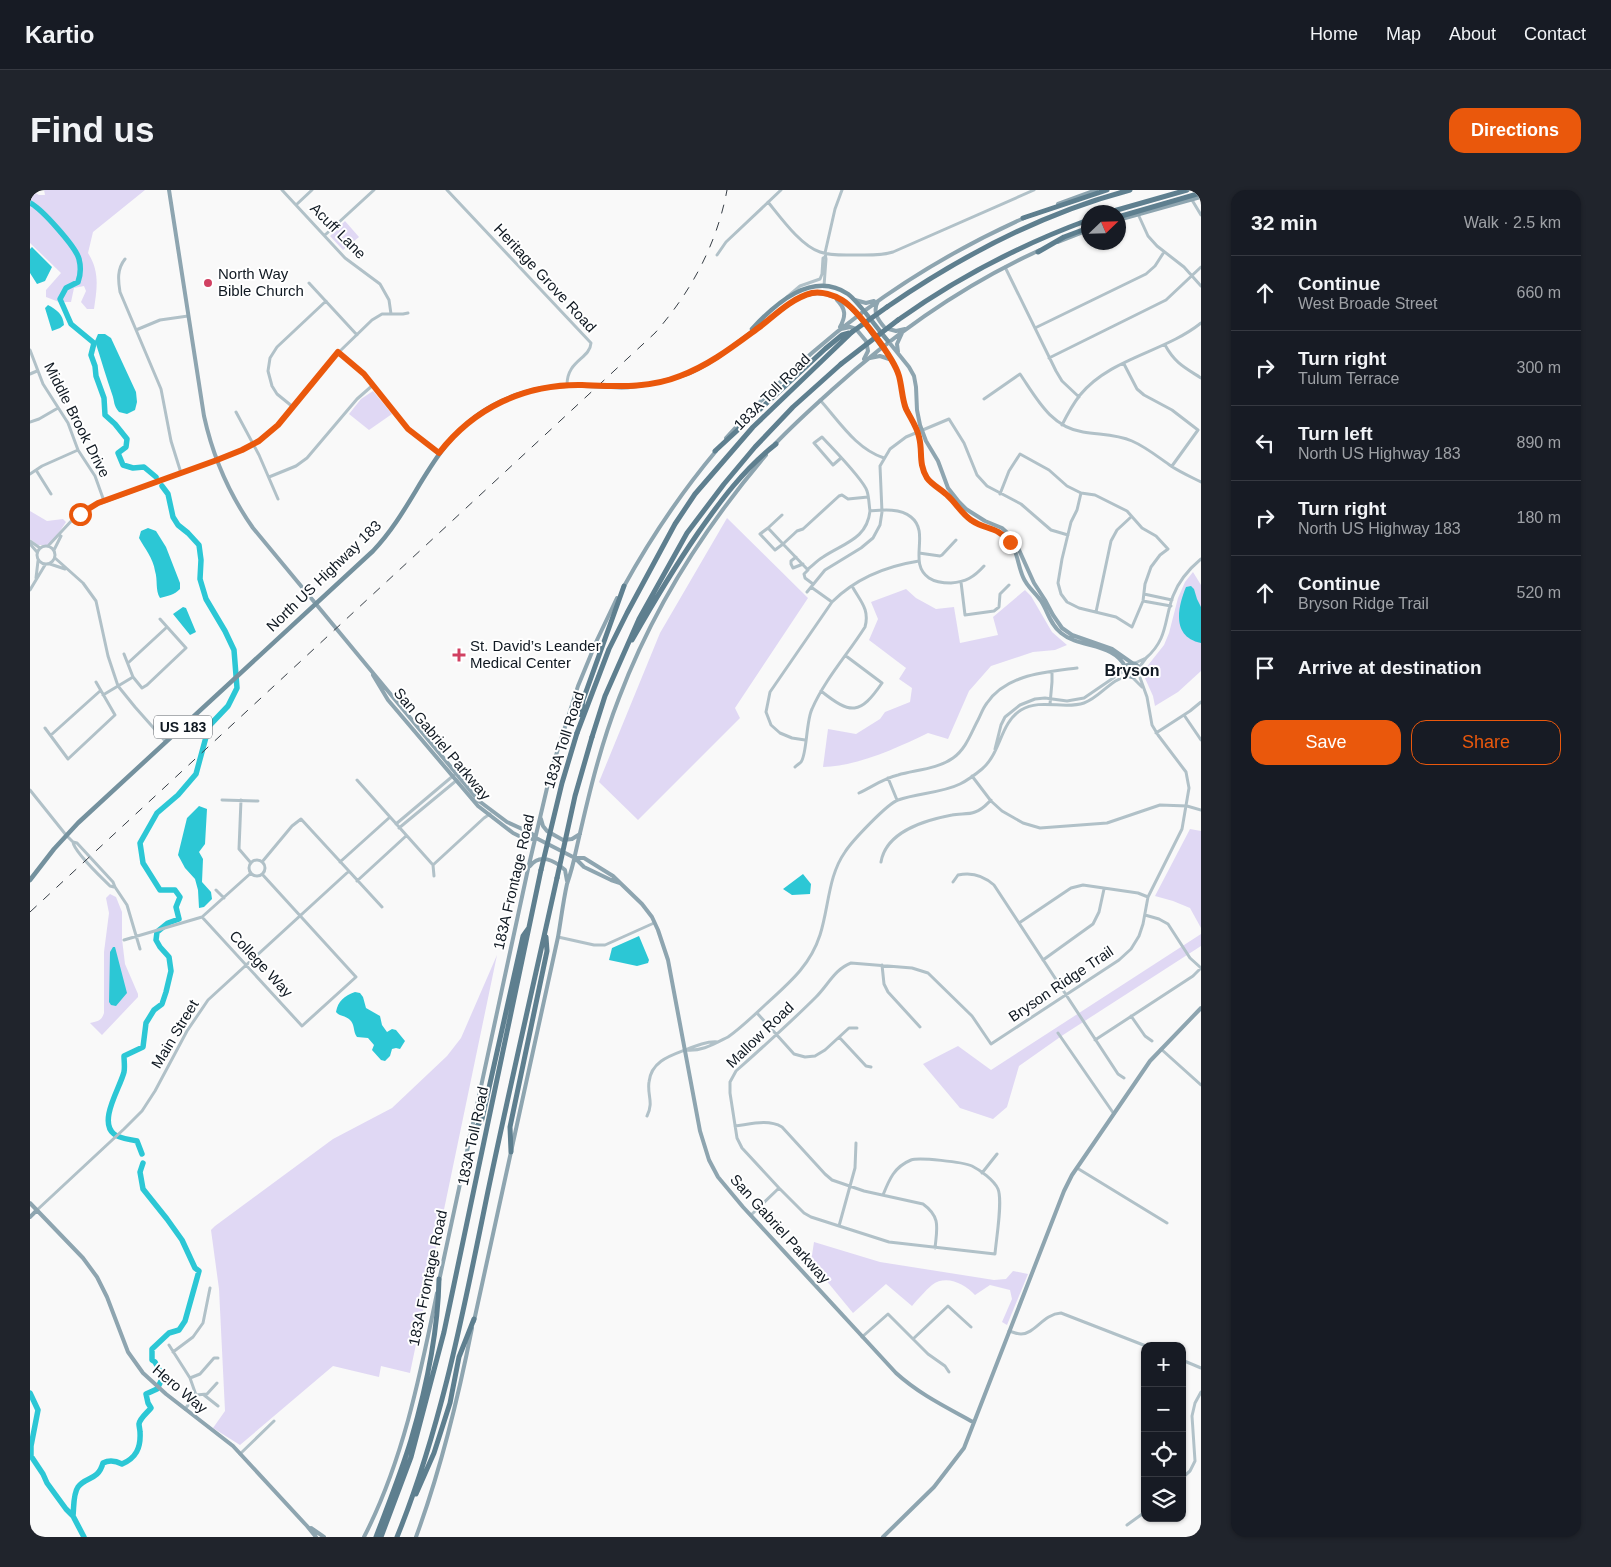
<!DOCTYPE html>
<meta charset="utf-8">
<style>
:root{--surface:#171b24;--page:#20242c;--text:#f1f3f6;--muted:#9ea1a6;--line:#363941;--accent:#ea580c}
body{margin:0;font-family:Arial,sans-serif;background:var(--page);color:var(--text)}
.controls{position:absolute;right:15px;bottom:15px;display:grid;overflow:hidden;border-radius:10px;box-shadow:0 1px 4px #0004}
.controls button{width:45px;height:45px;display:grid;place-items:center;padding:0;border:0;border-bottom:1px solid var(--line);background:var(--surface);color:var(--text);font:25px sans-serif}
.compass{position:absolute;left:1051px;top:15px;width:45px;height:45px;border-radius:50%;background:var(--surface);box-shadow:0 1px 4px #0004;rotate:67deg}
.stop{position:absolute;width:15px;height:15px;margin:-11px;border:4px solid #ea580c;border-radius:50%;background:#fff}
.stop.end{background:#ea580c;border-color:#fff;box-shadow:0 1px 5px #0008}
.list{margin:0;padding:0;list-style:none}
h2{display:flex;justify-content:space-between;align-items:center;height:65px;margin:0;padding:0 20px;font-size:21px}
h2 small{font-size:16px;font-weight:400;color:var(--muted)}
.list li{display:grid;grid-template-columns:32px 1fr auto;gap:15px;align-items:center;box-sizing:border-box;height:75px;padding:0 20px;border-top:1px solid var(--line)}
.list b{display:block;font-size:19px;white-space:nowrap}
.list p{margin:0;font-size:16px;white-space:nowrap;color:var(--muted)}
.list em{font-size:16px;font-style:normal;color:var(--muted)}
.actions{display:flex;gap:10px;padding:15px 20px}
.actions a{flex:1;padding:11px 0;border:1px solid var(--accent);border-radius:15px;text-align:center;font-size:18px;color:var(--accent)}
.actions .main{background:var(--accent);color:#fff}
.icon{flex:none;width:28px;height:28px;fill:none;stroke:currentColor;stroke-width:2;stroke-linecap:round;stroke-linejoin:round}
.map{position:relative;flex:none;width:1171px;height:1347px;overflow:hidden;border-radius:15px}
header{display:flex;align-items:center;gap:30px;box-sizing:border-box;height:70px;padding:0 25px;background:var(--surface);border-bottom:1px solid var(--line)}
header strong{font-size:24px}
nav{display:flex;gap:28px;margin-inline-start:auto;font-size:18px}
.intro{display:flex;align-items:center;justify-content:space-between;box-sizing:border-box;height:120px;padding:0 30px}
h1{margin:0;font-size:35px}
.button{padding:12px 22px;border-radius:15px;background:var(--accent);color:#fff;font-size:18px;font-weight:700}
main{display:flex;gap:30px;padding:0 30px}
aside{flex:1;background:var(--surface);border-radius:15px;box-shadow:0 1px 4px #0004}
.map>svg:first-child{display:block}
.green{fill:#e0d8f4}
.water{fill:#2cc7d5}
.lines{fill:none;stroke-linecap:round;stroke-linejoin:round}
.river{stroke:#2cc7d5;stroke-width:5.5}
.street{stroke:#b1c1c8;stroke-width:3}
.secondary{stroke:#8ea5b0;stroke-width:4}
.primary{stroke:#74919e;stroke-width:4.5}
.highway{stroke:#5e7f8f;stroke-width:5}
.rail{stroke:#373e46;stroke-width:1;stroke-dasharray:9 9;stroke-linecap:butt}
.highway-bridge{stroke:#5e7f8f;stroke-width:5}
.route{stroke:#ea580c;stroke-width:6}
.poi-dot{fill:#d14162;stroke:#fff;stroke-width:2}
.labels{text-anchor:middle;stroke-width:4;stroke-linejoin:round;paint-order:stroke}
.shield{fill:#fff;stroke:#585e64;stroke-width:1}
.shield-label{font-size:14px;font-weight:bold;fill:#101922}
.street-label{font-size:15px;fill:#101922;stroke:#fff}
.poi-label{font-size:15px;fill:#101922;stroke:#fff;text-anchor:start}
.neighbourhood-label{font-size:16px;font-weight:bold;fill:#101922;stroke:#fff}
</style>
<header>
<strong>Kartio</strong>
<nav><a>Home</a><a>Map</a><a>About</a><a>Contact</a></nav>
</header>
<div class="intro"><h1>Find us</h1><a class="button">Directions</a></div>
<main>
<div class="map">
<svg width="1171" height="1347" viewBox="0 0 1171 1347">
<rect width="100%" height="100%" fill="#f9f9f9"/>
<path class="green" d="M0,0L9,5H15L14,0H115L63,42L58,63C70,82 67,98 64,119H57L51,112L56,101L54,96L44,98L41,112H29L16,107V100L31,83L0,53Z
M315,31L329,47L313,60L300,46Z
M343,201L362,224L339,240L319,224L331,209Z
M0,321L17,331L33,329L36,332L28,344L18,355H8L0,349Z
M697,328L778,408L705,518L710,528L608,630L569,592L630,443Z
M1163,382L1171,395V481L1148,502L1125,516L1123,506L1114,486L1115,479L1134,455L1139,443L1148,408L1155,392Z
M876,399L886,408L906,419L924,417L930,453L968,445L963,427L995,400L1001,406L1022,442L1037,455L1025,460L1003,462L961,476L939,501L918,549L898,543C867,558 828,576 793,577L798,539L826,544L850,529L855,522L880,512L882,498L869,489L876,478L839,450L848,429L841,412Z
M1160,639L1171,641V738L1160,718L1143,711L1125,706Z
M80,704L86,707L92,722V749L95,774L108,804V807L72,845L60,833C67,831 71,832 74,823V762L79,723L76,708Z
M1171,744V756L1033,845L989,876L977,917L963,929L930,918L893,874L928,856L961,880Z
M467,765L380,1183L351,1176L349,1187L303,1176L210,1255L183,1238L195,1221L189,1099L181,1040L185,1036L303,949L362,918L417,866L431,848Z
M784,1052L850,1072L964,1090L976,1089L983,1081L998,1084L977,1135L972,1132L982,1109L980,1100L960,1095L945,1105C935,1094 916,1084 902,1095C895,1101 888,1109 882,1116L856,1094L823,1123L781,1072Z"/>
<path class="water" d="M2,57L22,77L15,91L7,94L0,83V59Z
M18,115C27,120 33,124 34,135L30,138L22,141L15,118Z
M68,144H75L81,148L106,202L107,212L105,220L97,224L89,222C83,215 85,212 82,204C76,187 71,169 65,151Z
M118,338L126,341L136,357L150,393V399C144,405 138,406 130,408C125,400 128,390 125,381C123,368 115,359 109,348L111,341Z
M1161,396L1164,399L1167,409L1171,417V453C1142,447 1147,419 1156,397Z
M153,417L156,418L166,442L160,445L143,424Z
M169,616L177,619L175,654L169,662L173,669L172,692L181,702L182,709L174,717L169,718L168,700L165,689L155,678L148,665L157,628Z
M773,684L781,694L780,704L762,705L753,699Z
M609,746L619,770L618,773L607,776L579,770L582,758Z
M83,757H85L97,803L86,816L81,815L79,812L80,762Z
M325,802L330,803L333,807L336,818L350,826L352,835L357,842L362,839L366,840L375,851L370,859L366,858L362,859L360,866L355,871L351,870L342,860L344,855L338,848L327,847C323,842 325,836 321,831C316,825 310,827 306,822C308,811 314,806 325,802Z"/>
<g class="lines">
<path class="river" d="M0,13C11,18 46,57 49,69C51,77 51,84 48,92L36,98L30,109L41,134L64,153L61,165L65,176L66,186L74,208L75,225L85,234L97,249L96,257L88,263L93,275L103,278L114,277L126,287
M112,964L107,951C99,949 90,949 84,944C68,931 90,898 94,882C95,877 94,871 94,866L113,857L116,833L124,820L132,814L136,802L141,781L139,767L130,757L126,750L127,742L138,733L149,729L146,717L150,707L145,700H130L113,673L110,653L127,623L148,605L166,584L179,536L198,516L207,498L204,460L195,441L176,409L170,389L171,370L169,355L158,343L148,335L143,327L138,304L132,296
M0,1203L8,1220L1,1256V1266L13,1284L17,1293L36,1319L43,1326L54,1347
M43,1326C44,1317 43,1304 48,1297C56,1286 68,1291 73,1273C79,1270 86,1271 92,1274C106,1268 111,1258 110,1242C110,1240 109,1236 109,1234C110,1228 117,1223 121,1218L118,1213L116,1204L127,1199L133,1187L125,1172L122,1170V1159L139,1143L149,1140L155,1131L169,1081L165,1078L152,1050L137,1029L113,999L110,982L113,973"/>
<path class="street" d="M252,0L315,68L350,94L359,110L361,124
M417,0L561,153C560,169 537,170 537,195
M1162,10L1171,25
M738,12C751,28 771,56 790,62C801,66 814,65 825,65C838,65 851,66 863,62L1004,0
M266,15L282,0
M1108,24L1118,46L1127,56L1154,77L1171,96
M295,45L344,0
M687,65L696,52L751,0
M95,69C87,79 88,90 90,102L131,199L141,251L151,283
M975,77L1026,181L1032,191L1049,207
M279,93L327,145
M794,96L796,69L795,63L805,19L812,0
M757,107L770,96L790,89L792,84L793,68L795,67
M1005,138L1116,84L1125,76L1134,62
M106,140L130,130L158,126
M1135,155C1145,173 1154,177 1171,188
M0,160L13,194L38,233L48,260L65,286L74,311
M309,162L334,184L378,239L409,263
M1019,168L1136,110L1171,77
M1094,174L1107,199L1114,205L1142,220L1168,240L1142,276
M0,184L7,181
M954,209L990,184C1007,209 1021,237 1053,242C1070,245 1086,244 1102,251C1116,257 1128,267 1141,276C1150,282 1161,287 1171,292
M790,210C809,231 826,259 854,268
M263,217L247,204L242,196L238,181L240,168L247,157L296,111
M206,222L229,265L248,309
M0,232L9,229L28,218
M1032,235C1037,225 1043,214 1050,205C1080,168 1135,162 1171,133
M811,268L803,275L784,253L792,247C802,258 833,289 837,301C839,307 839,315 840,321C852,320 870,318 881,327C901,343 877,373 899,388C905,392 913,393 921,393C936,392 944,387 954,376
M6,280L21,304
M0,284L12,276L48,260
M239,287L266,276L277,268L327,209L343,195
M970,304L979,281L990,264L1019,280L1037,296L1051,303L1065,305L1097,321L1112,338L1126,346L1138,359L1130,365L1121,377L1115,394L1113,411L1102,437L1086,427L1049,418L1037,412L1031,404L1028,393L1032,369L1041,332L1047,320L1051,303
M738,338L730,344L745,360L753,354L738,338L752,325
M0,351L10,358
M0,354L7,362
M7 365a9 9 0 1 1 18 0a9 9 0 1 1-18 0Z
M18,356L45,327L58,318L187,270L224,254L247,235L309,162L342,130L352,124H373L378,123
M24,360L31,346
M889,363L910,366L912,365L926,350
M766,367L761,371V374L763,378L773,374
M25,368L53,393L66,411L78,466L88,496L105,517L136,552
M20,374L35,379
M778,379C783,375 788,370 793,367C814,353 837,349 840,321
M6,388L8,371
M931,392L935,425L964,421L969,417L970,404L979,395
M783,394L775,388L774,384L778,380L753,354L767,341L773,339L809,306L812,305L818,309L838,307
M781,397L802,412
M0,400L15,375
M777,402L795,380L831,358L843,348L850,335L852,322L850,276L860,259L876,247L919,229L934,253L947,285L957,296L991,314L1021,340L1038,345
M1114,404L1142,410
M1113,411L1141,416
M1066,422L1081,351L1087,340L1101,327
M94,464L103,487L112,498L117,495L156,458L130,429
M1116,468C1138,449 1134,430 1143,406C1149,390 1159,379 1171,369
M98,473L137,437
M1103,474L1116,468L1108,479
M1102,487L1112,497
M791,501C821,525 830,525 852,493L816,466
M73,505L103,487
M1020,514L1022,492V482
M1154,525L1171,550
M15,538L38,569L85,525L66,492
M1126,543L1160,521L1171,512
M21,545L70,501
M775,550L762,548L750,543L741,535L736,522L740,502L802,412C825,389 857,376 889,371
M965,559L971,535L975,527L990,515L1005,509L1015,508L1037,511L1054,508L1095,480
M765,577C767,575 769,574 771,572C777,565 776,531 782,519C795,489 818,464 835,437C840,419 830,411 822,396
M942,586L961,611L972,621L993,633L1010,638L1077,633L1130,615L1157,616L1171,620
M858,588L867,610
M327,590L403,675L404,686
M0,600L36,645L43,652L47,653L83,692L85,697L97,715L110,759
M829,603C842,597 854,588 868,585C885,580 908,579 923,568C936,559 941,543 948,530C951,524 953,518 957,513C977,484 1016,482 1047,478
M192,610L228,611
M211,610L209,659L221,673
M366,634L424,585
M369,638L427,590
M43,652C44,662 71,687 80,696L84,697
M219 678a8 8 0 1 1 16 0a8 8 0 1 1-16 0Z
M232,672L262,636L271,629L352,717
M310,672L360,627
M851,672C856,642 895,630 922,625C929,623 938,625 945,622C952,620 956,615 961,610
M403,675L454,628L460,624
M327,691L376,646
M923,692L928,685C941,682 954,686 964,695L1088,884L1094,888
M186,700L194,708
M1115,725L1129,729L1138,734L1160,768L1171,778
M172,727L272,836L326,787L232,684
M989,733L1041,698L1053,695L1108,703L1118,707
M528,747L564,755H575L624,733
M94,750L172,727L221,683
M1013,770L1063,734L1069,722L1074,699
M852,775L854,794L858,802L890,837
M727,823L764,864L775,867L785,866L795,860L819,838H827
M1101,826L1115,846L1122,851
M1028,843L1084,924
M809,847L836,876L841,877
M1065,850L1163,786L1171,778
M1131,859L1171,895
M655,860C671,862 684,854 698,847C711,838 723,826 735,815C759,793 780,776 790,745C799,717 798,686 815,662C822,651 857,614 868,610C887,603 912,603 930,594C938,590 946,584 952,579C971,563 970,533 991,520C1011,508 1034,520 1054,513C1071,507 1081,488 1099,486
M617,926C624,912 617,905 619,892C621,872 639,866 655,860C665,856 677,851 688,852
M705,936C721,934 738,929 752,937L795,984L802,990L834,1001L893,1014C911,1027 907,1038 905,1058
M1047,978L1137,1033
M952,983L967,964
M853,1005C859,990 864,977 881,970C889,967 933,972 942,976C950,980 964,990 968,999C973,1011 966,1050 965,1064L859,1052L781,1027L774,1023L749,998L712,958L707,948L700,903V892L706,881C733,857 760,833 786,807C798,795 805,779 821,773L882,778L898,783L942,826L961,854L1089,770L1101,759L1109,746L1113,734L1118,707L1152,639L1159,598L1156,582L1128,545L1122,535L1117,507L1108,482
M7,1020L94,939L112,921L125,901L157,841L178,810L319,681
M721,1025L749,998
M809,1036L825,978L826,953
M979,1141C983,1142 987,1144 991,1144C1005,1144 1013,1124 1031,1123L1116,1156
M832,1147L858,1124L898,1164L915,1176L919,1182
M883,1149L918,1116L941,1137
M139,1155L160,1188L166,1205L155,1219
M143,1162L163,1147L173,1133L180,1098
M1152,1170L1171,1178
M160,1188L170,1184L184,1168H188
M166,1205L177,1204L187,1193
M174,1205L188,1216
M210,1264L244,1231
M1152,1288L1160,1281L1165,1271L1162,1226L1165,1213L1171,1202
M1097,1335L1115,1322"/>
<path class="secondary" d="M139,0L174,226C183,267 199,304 223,338L449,611L477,632L501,643L506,648L545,668L554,677L581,690L590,693
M1028,14L1066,0
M1088,30L1171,7
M1028,52L1056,41
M807,110C816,119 816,126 810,137
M825,110L836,113L844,111
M848,111C842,122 848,130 855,138L866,141L875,139
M811,139L820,137L826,139L836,151L838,161L834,169
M858,151L879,177L884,186L886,197L887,220L890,235L896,251L908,271L918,298L929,312L936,319L955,331L972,338L984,349L1004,393L1015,410L1023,425L1032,438L1042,445L1082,459L1102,473
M852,157C858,166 866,175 869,186C872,197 872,209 877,219C881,229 887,237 889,247C893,263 887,276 899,290C905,297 914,301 920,307C928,316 933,326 943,332C955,338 967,338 977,349C988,360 987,373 993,387C997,397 1005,402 1011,411C1018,422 1020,434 1031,443C1050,459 1084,452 1096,478
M868,162L867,154L872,143
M840,168L850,166L859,169
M696,248C782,152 876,81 994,28
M745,254C764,234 783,217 803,199C865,143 933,95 1010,60
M593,398C620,349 650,304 686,261
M1095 480a7 7 0 1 1 14 0a7 7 0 1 1-14 0Z
M343,485L358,510L448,616L483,643L497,650L506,648
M511,629L513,636L517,641L533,650L542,649L550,644
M545,668H554L583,686L612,714L622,727L628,740L638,770L670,941L679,970L688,987L713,1017L866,1183C889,1204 916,1217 943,1232
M500,676C510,663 524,670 535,680L537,691
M0,1013L53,1068L67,1087L77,1107L98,1162L113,1183L136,1204L203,1256L277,1336L286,1347
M0,1027L7,1020
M409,1091L498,679L521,581L548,496L567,450L587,408
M444,1131L528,747C531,730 533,712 537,694C540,685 543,675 545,665C557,612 569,559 589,508C623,418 674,338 736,265
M281,1338L294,1347
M334,1347C373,1271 390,1186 407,1103
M386,1347C411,1279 428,1209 442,1138
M853,1347L904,1297L934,1258L1034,1001L1042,985L1120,871L1171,818"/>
<path class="primary" d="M722,139C745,114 782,80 818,104C829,112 848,140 858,151
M0,690L24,659L48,633L343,361C385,317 398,260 449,224C472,208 502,198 530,196C553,194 576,198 598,197C619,195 638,191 657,184C684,173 706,153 730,136C745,126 768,102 788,103C819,104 835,135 852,157"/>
<path class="highway" d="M1080,22L1157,0
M1088,27L1171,3
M993,28L1077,0
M1008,62L1034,47L1058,38
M857,117C931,66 1013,23 1100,0
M868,130C927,88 990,55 1058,30
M685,261L795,159L812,145L819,143
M602,450C623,413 644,378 668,343C691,310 714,279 746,254
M551,525L553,510L594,396
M547,543L579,459L597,423L645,334L665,304L723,237L822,142
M562,547L575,506L609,429L657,343L694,294L725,257L763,217L811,174
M440,947L452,929L493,746L498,739
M481,962L480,937L517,761L516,747
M386,1304L404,1263L420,1213L429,1167L444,1129
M346,1347C358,1315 371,1283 381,1250C396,1199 408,1142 409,1089
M351,1347L381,1267L414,1142L511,680
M367,1347C412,1236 434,1118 458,1001C480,896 504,792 527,688"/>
<path class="rail" d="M0,722L625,143C661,102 687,54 697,0"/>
<path class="highway-bridge" d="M822,142L857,117
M811,174L868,130
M511,680L532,593L547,543
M527,688L545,606L562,547"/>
</g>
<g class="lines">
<path class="route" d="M50,324L68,313L187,270L212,260L229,251L248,235L308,162L334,184L378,239L409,263C444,218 494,194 552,195C585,196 618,199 650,186C680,175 705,155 731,136C746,124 762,108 782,103C791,101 804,105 812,110C827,119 864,168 869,186C872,197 872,209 876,219C881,229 887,237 889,247C893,262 888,273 897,288C902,295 911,299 917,305C926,313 931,323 941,330C955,340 967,336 980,352"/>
</g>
<g class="poi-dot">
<circle cx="178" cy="93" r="5"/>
<path d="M426.5 457.5h5v5h5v5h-5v5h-5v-5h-5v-5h5z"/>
</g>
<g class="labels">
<rect class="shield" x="124" y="525.5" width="58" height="23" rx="4"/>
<g class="shield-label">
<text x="153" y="542">US 183</text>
</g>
<g class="street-label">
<text transform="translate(308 41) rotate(45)" y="5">Acuff Lane</text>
<text transform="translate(515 88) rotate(47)" y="5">Heritage Grove Road</text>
<text transform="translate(742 202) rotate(-45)" y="5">183A Toll Road</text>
<text transform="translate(47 230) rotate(63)" y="5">Middle Brook Drive</text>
<text transform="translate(294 386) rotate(-44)" y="5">North US Highway 183</text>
<text transform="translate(534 550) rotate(-72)" y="5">183A Toll Road</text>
<text transform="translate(412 554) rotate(50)" y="5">San Gabriel Parkway</text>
<text transform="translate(484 692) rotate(-77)" y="5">183A Frontage Road</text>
<text transform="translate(231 774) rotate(47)" y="5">College Way</text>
<text transform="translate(1031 794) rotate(-34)" y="5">Bryson Ridge Trail</text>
<text transform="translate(145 844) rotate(-59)" y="5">Main Street</text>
<text transform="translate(730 845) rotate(-44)" y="5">Mallow Road</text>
<text transform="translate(443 946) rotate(-78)" y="5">183A Toll Road</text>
<text transform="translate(750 1039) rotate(48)" y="5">San Gabriel Parkway</text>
<text transform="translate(398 1088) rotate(-78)" y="5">183A Frontage Road</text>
<text transform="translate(150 1199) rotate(40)" y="5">Hero Way</text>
</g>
<g class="poi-label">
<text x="188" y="89">North Way<tspan x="188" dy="17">Bible Church</tspan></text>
<text x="440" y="461">St. David’s Leander<tspan x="440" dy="17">Medical Center</tspan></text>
</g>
<g class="neighbourhood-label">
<text x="1102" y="486">Bryson</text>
</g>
</g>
</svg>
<div class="controls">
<button>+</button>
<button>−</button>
<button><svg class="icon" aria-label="locate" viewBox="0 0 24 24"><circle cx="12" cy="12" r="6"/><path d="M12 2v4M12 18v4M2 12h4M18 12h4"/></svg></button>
<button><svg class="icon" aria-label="layers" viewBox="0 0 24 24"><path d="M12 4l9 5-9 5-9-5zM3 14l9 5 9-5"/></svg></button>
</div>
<svg class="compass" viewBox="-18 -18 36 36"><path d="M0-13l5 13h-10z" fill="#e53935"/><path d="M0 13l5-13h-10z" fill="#9ea1a6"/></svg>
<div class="stop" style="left:50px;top:324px"></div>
<div class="stop end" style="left:980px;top:352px"></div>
</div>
<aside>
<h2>32 min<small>Walk · 2.5 km</small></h2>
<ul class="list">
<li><svg class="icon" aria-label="ahead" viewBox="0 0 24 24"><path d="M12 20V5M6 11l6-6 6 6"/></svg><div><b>Continue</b><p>West Broade Street</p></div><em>660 m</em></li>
<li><svg class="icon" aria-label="right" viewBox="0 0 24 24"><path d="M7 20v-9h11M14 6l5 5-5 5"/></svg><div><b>Turn right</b><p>Tulum Terrace</p></div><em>300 m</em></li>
<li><svg class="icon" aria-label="left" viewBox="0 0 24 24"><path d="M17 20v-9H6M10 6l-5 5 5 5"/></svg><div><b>Turn left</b><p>North US Highway 183</p></div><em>890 m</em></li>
<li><svg class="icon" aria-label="right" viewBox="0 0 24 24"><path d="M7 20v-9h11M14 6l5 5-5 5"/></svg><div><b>Turn right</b><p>North US Highway 183</p></div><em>180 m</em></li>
<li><svg class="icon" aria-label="ahead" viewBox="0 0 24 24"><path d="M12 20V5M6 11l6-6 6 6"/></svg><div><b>Continue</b><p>Bryson Ridge Trail</p></div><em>520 m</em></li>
<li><svg class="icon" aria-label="arrive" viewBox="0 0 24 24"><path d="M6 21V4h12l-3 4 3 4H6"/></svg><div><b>Arrive at destination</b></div></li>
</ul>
<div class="actions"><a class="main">Save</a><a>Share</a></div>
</aside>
</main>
